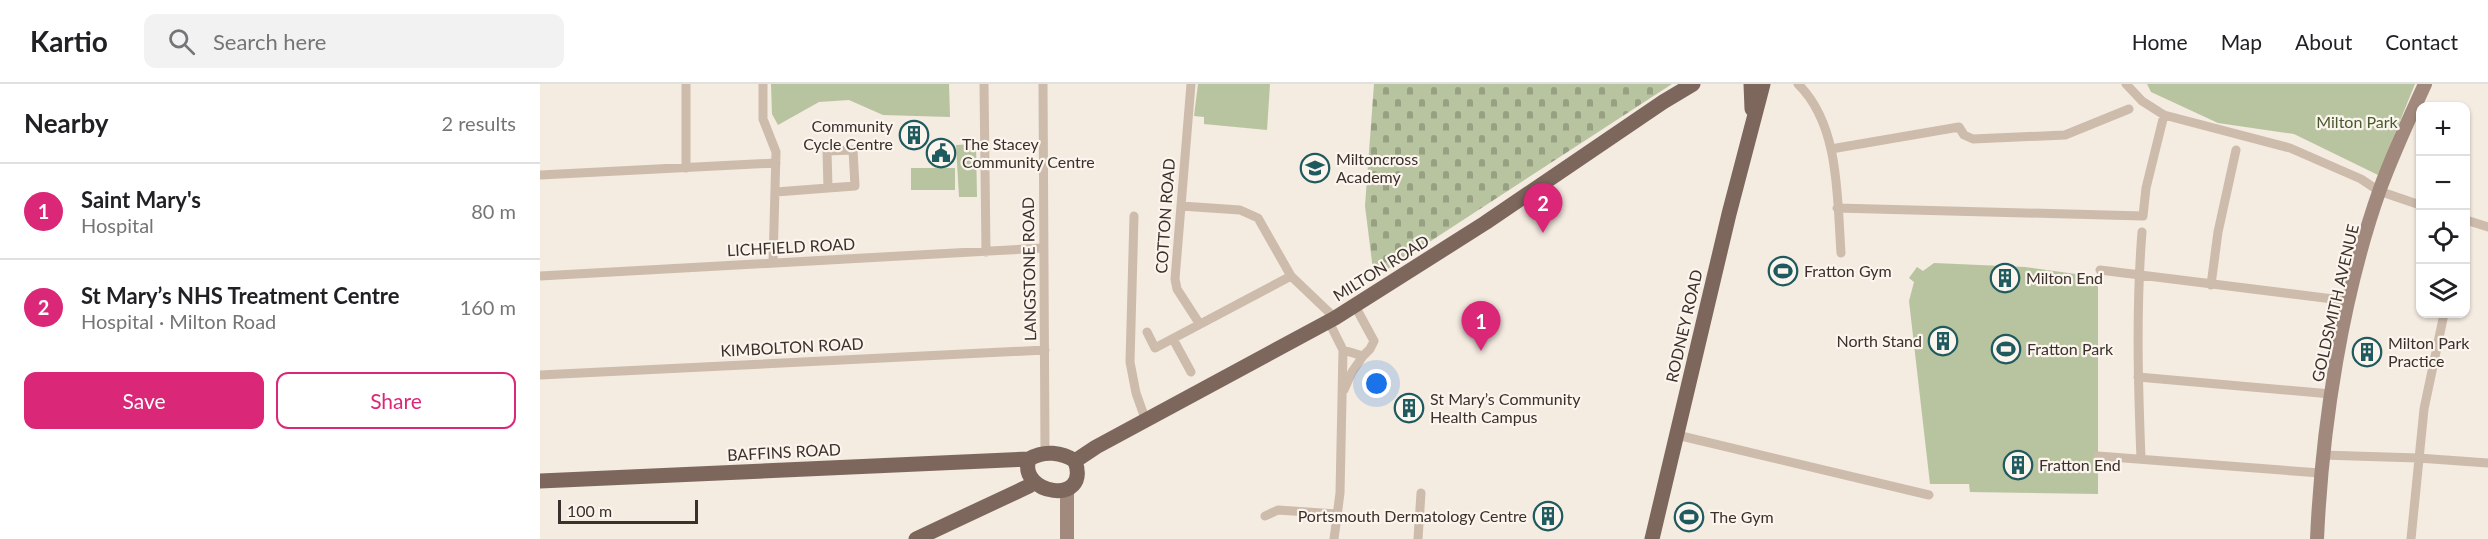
<!DOCTYPE html>
<meta charset="utf-8">
<style>
:root{--surface:#fff;--page:#f2f2f2;--text:#202124;--muted:#757577;--line:#e0e0e0;--accent:#db2777}
body{margin:0;font-family:Lato,sans-serif;background:var(--page);color:var(--text)}
.controls{position:absolute;right:18px;top:18px;display:grid;overflow:hidden;border-radius:12px;box-shadow:0 2px 4px #0004}
.controls button{width:54px;height:54px;display:grid;place-items:center;padding:0;border:0;border-bottom:2px solid var(--line);background:var(--surface);color:var(--text);font:30px sans-serif}
.scale{position:absolute;left:18px;bottom:15px;width:140px;box-sizing:border-box;padding-left:6px;border:3px solid #3b302b;border-top:0;font-size:16px;line-height:21px;white-space:nowrap;color:#3b302b;-webkit-text-stroke:4px #fbf5ee;paint-order:stroke}
.you{position:absolute;left:837px;top:300px;width:21px;height:21px;margin:-15px;border:4px solid #fff;border-radius:50%;background:#1a73e8;box-shadow:0 0 0 9px #1a73e833}
.badge{display:grid;place-items:center;width:39px;height:39px;border-radius:50%;background:var(--accent);color:#fff;font-size:20px;font-weight:700}
.pin{position:absolute;translate:-50% -50px;filter:drop-shadow(0 2px 3px #0008)}
.pin::after{content:'';position:absolute;top:32px;width:21px;height:18px;background:inherit;clip-path:polygon(0 0,100% 0,50% 100%)}
.list{margin:0;padding:0;list-style:none}
h2{display:flex;justify-content:space-between;align-items:center;height:78px;margin:0;padding:0 24px;font-size:26px}
h2 small{font-size:20px;font-weight:400;color:var(--muted)}
.list li{display:grid;grid-template-columns:39px 1fr auto;gap:18px;align-items:center;box-sizing:border-box;height:96px;padding:0 24px;border-top:2px solid var(--line)}
.list b{display:block;font-size:22px;white-space:nowrap}
.list p{margin:0;font-size:20px;white-space:nowrap;color:var(--muted)}
.list em{font-size:20px;font-style:normal;color:var(--muted)}
.actions{display:flex;gap:12px;padding:18px 24px}
.actions a{flex:1;padding:14px 0;border:2px solid var(--accent);border-radius:12px;text-align:center;font-size:21px;color:var(--accent)}
.actions .main{background:var(--accent);color:#fff}
.icon{flex:none;width:33px;height:33px;fill:none;stroke:currentColor;stroke-width:2;stroke-linecap:round;stroke-linejoin:round}
.map{position:relative;flex:none;width:1948px;height:455px;overflow:hidden}
header{display:flex;align-items:center;gap:36px;box-sizing:border-box;height:84px;padding:0 30px;background:var(--surface);border-bottom:2px solid var(--line)}
header strong{font-size:28px}
nav{display:flex;gap:33px;margin-inline-start:auto;font-size:21px}
.search{width:420px;height:54px;background:var(--page);display:flex;align-items:center;gap:15px;box-sizing:border-box;padding:0 21px;border-radius:12px;color:var(--muted);font-size:22px}
main{display:flex}
aside{flex:1;background:var(--surface)}
.map>svg:first-child{display:block}
.green{fill:#b8c4a0}
.cemetery{fill:url(#cemetery-stones)}
.lines{fill:none;stroke-linecap:round;stroke-linejoin:round}
.street{stroke:#cdbbac;stroke-width:9}
.secondary{stroke:#a18a7d;stroke-width:14}
.primary{stroke:#7d675c;stroke-width:15}
.labels{text-anchor:middle;stroke-width:4.5;stroke-linejoin:round;paint-order:stroke}
.park-label{font-size:16px;fill:#4a5a2e;stroke:#fbf5ee}
.poi-label{font-size:16px;fill:#3b302b;stroke:#fbf5ee;text-anchor:start}
.street-label{font-size:16px;fill:#3b302b;stroke:#fbf5ee}
</style>
<header>
<strong>Kartio</strong>
<div class="search"><svg class="icon" aria-label="search" viewBox="0 0 24 24"><circle cx="10" cy="10" r="6"/><path d="M15 15l6 6"/></svg>Search here</div>
<nav><a>Home</a><a>Map</a><a>About</a><a>Contact</a></nav>
</header>
<main>
<aside>
<h2>Nearby<small>2 results</small></h2>
<ul class="list">
<li><span class="badge">1</span><div><b>Saint Mary's</b><p>Hospital</p></div><em>80 m</em></li>
<li><span class="badge">2</span><div><b>St Mary’s NHS Treatment Centre</b><p>Hospital · Milton Road</p></div><em>160 m</em></li>
</ul>
<div class="actions"><a class="main">Save</a><a>Share</a></div>
</aside>
<div class="map">
<svg width="1948" height="455" viewBox="0 0 1948 455">
<defs>
<pattern id="cemetery-stones" width="16" height="16" patternUnits="userSpaceOnUse" patternTransform="scale(1.5)"><rect width="16" height="16" fill="#b8c4a0"/><path d="M2 7V4a2 2 0 0 1 4 0v3zM10 15v-3a2 2 0 0 1 4 0v3z" fill="#97a083"/></pattern>
</defs>
<rect width="100%" height="100%" fill="#f4ebe1"/>
<path class="green" d="M231,0H409L410,33L343,31L309,16L279,18L238,41L232,30Z
M658,0H730L727,46L664,40V33L654,32Z
M1607,0H1875L1838,91L1754,50L1678,39L1611,8Z
M436,60L437,113H419L416,61Z
M371,84H415V106H371Z
M1394,179L1485,183L1558,193V410L1430,408L1429,400H1390L1369,217L1374,198L1369,194L1377,183L1383,187Z"/>
<path class="cemetery" d="M834,0H1132L834,194L825,122Z"/>
<g class="lines">
<path class="street" d="M146,0V84
M223,0V35L236,68L233,179
M444,0L446,168
M503,0L505,369
M651,0L635,195L637,205L659,239
M1258,0C1300,41 1297,114 1301,169
M1586,0L1602,17L1624,31L1750,64L1821,95L1839,107L1880,121
M1291,65L1419,43L1424,51L1433,55L1525,51L1589,25
M0,91L236,79
M236,108L288,104L287,67L313,66L315,102L288,104
M641,122L700,126L718,134L751,192
M1297,124L1603,132L1606,104L1624,31
M594,132L590,278L596,309L606,337
M1926,136L1948,143
M1560,186L1809,217
M0,192L503,164
M1671,201L1678,148L1696,66
M789,238L803,266L800,409L794,455
M607,248L615,264L751,192L795,234
M633,255L651,288
M803,266L823,272L830,265L834,257L815,222
M0,291L505,266
M1598,293L1791,310
M804,306L812,288L823,272
M1137,351L1389,411
M1782,371L1878,374L1948,379
M1558,372L1780,389
M1601,374C1598,299 1596,223 1602,148
M725,432L738,426L796,430
M878,455L881,409
M1871,455L1884,325L1904,230"/>
<path class="secondary" d="M527,406V455
M1777,455C1782,342 1802,212 1840,105C1853,69 1869,35 1885,0"/>
<path class="primary" d="M1211,0L1212,25
M535,377L556,363L795,234L945,139L1123,18L1153,0
M0,397L489,375C504,366 522,368 535,377C551,423 477,410 489,375
M376,455L489,402L493,397
M1112,455L1189,130L1223,0"/>
</g>
<defs>
<g id="building-ring" transform="scale(1.5)"><circle r="9.5" fill="#fbf5ee" stroke="#1f5a5e" stroke-width="1.5"/><path d="M-4-6H4V6H1V3H-1V6H-4ZM-2.5-4.3h1.7v1.8h-1.7ZM.8-4.3h1.7v1.8H.8ZM-2.5-1h1.7V.8h-1.7ZM.8-1h1.7V.8H.8Z" fill="#1f5a5e"/></g>
<g id="civic-ring" transform="scale(1.5)"><circle r="9.5" fill="#fbf5ee" stroke="#1f5a5e" stroke-width="1.5"/><path d="M-.6-6.5H3V-4.5H.6V-3L4-1V1h2V6H-6V1h2V-1L-.6-3ZM-1.2 2.5V6h2.4V2.5Z" fill="#1f5a5e"/></g>
<g id="school-ring" transform="scale(1.5)"><circle r="9.5" fill="#fbf5ee" stroke="#1f5a5e" stroke-width="1.5"/><path d="M0-5L7-2L0 1L-7-2ZM-4 1L0 2.5L4 1V4Q0 6-4 4Z" fill="#1f5a5e"/></g>
<g id="stadium-ring" transform="scale(1.5)"><circle r="9.5" fill="#fbf5ee" stroke="#1f5a5e" stroke-width="1.5"/><path d="M0-5a6.5 5 0 1 0 0 10a6.5 5 0 1 0 0-10ZM-3.5-1.8h7v3.6h-7Z" fill="#1f5a5e"/></g>
</defs>
<g fill-rule="evenodd">
<use href="#building-ring" x="374" y="51"/>
<use href="#civic-ring" x="401" y="69"/>
<use href="#school-ring" x="775" y="84"/>
<use href="#stadium-ring" x="1243" y="187"/>
<use href="#building-ring" x="1465" y="194"/>
<use href="#building-ring" x="1403" y="257"/>
<use href="#stadium-ring" x="1466" y="265"/>
<use href="#building-ring" x="1827" y="268"/>
<use href="#building-ring" x="869" y="324"/>
<use href="#building-ring" x="1478" y="381"/>
<use href="#building-ring" x="1008" y="432"/>
<use href="#stadium-ring" x="1149" y="433"/>
</g>
<g class="labels">
<g class="park-label">
<text x="1817" y="44">Milton Park</text>
</g>
<g class="poi-label">
<text x="353" y="48" text-anchor="end">Community<tspan x="353" dy="18">Cycle Centre</tspan></text>
<text x="422" y="66">The Stacey<tspan x="422" dy="18">Community Centre</tspan></text>
<text x="796" y="81">Miltoncross<tspan x="796" dy="18">Academy</tspan></text>
<text x="1264" y="193">Fratton Gym</text>
<text x="1486" y="200">Milton End</text>
<text x="1382" y="263" text-anchor="end">North Stand</text>
<text x="1848" y="265">Milton Park<tspan x="1848" dy="18">Practice</tspan></text>
<text x="1487" y="271">Fratton Park</text>
<text x="890" y="321">St Mary’s Community<tspan x="890" dy="18">Health Campus</tspan></text>
<text x="1499" y="387">Fratton End</text>
<text x="987" y="438" text-anchor="end">Portsmouth Dermatology Centre</text>
<text x="1170" y="439">The Gym</text>
</g>
<g class="street-label">
<text transform="translate(625 132) rotate(-86)" y="6">COTTON ROAD</text>
<text transform="translate(251 163) rotate(-3)" y="6">LICHFIELD ROAD</text>
<text transform="translate(841 184) rotate(-32)" y="6">MILTON ROAD</text>
<text transform="translate(489 185) rotate(-91)" y="6">LANGSTONE ROAD</text>
<text transform="translate(1795 219) rotate(-77)" y="6">GOLDSMITH AVENUE</text>
<text transform="translate(1144 242) rotate(-77)" y="6">RODNEY ROAD</text>
<text transform="translate(252 263) rotate(-3)" y="6">KIMBOLTON ROAD</text>
<text transform="translate(244 368) rotate(-3)" y="6">BAFFINS ROAD</text>
</g>
</g>
</svg>
<div class="controls">
<button>+</button>
<button>−</button>
<button><svg class="icon" aria-label="locate" viewBox="0 0 24 24"><circle cx="12" cy="12" r="6"/><path d="M12 2v4M12 18v4M2 12h4M18 12h4"/></svg></button>
<button><svg class="icon" aria-label="layers" viewBox="0 0 24 24"><path d="M12 4l9 5-9 5-9-5zM3 14l9 5 9-5"/></svg></button>
</div>
<div class="scale">100 m</div>
<div class="you"></div>
<div class="pin badge" style="left:941px;top:267px">1</div>
<div class="pin badge" style="left:1003px;top:149px">2</div>
</div>
</main>
